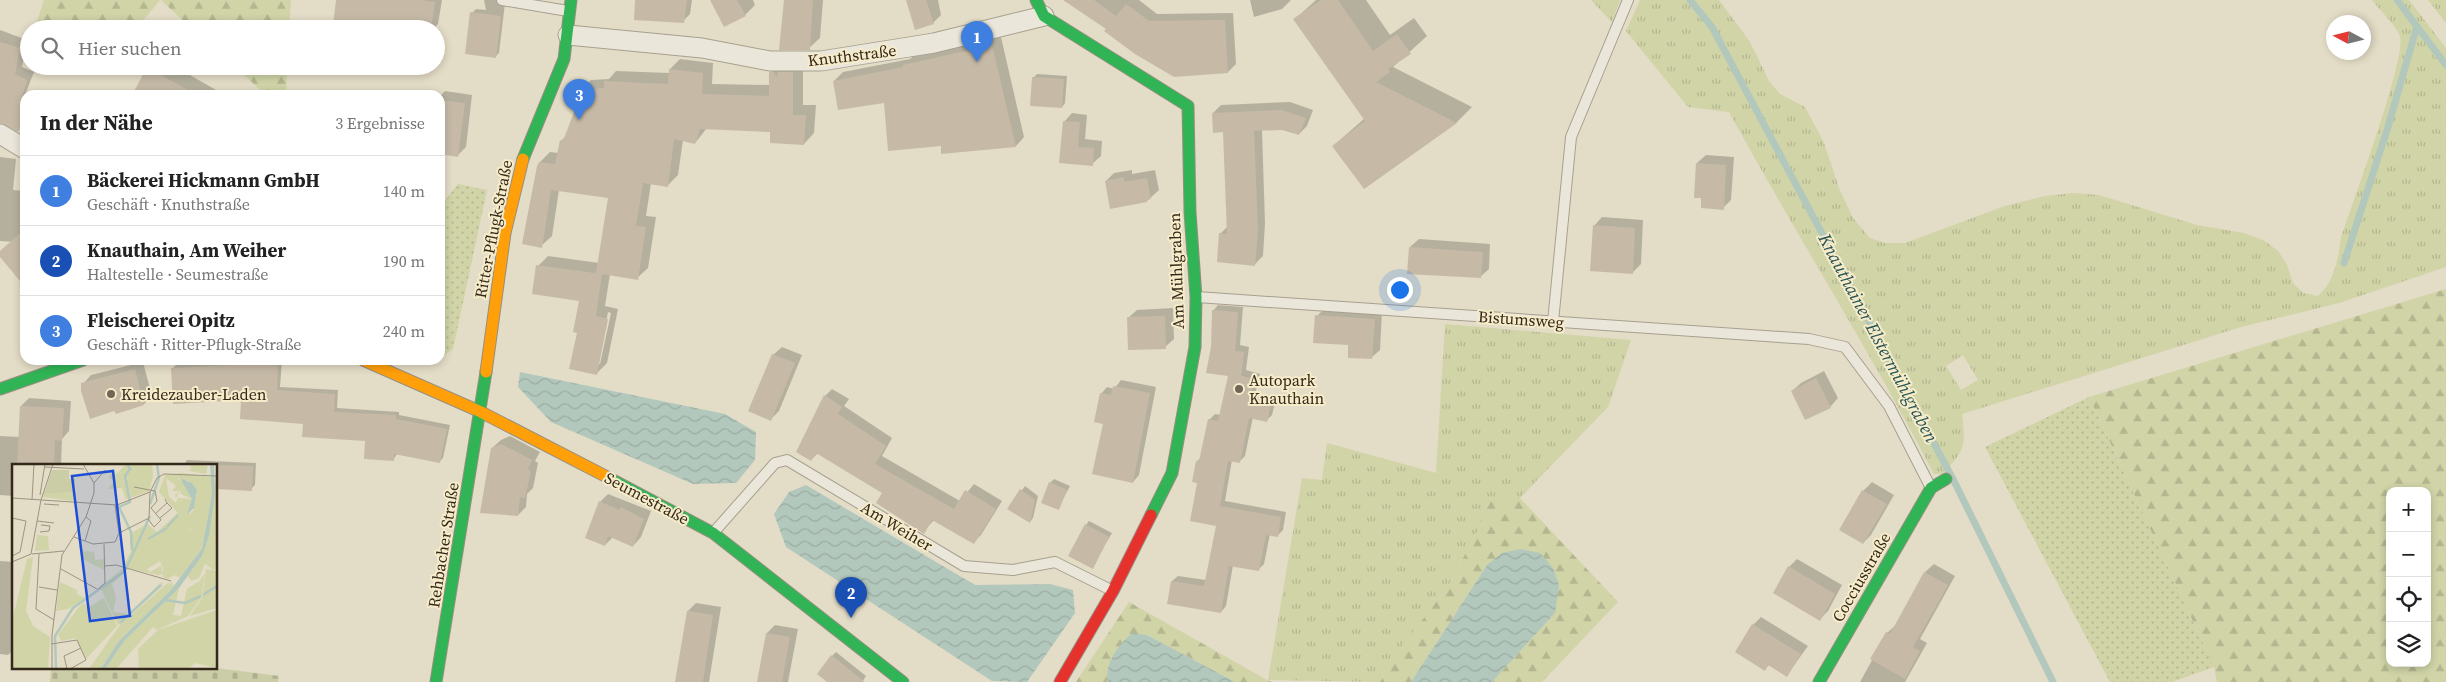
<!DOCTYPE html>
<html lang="de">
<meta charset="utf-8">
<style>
:root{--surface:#fff;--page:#f6f6f6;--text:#222;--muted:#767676;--line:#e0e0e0;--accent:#716756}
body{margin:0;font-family:"Source Serif 4",serif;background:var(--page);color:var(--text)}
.controls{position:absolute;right:15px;bottom:15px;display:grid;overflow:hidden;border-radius:10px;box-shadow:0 2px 8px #0003}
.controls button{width:45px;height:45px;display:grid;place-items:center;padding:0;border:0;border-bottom:1px solid var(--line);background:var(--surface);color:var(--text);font:25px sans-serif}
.compass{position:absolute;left:2326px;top:15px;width:45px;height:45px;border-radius:50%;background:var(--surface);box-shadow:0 2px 8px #0003;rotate:277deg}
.you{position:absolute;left:1399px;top:289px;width:18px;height:18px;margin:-12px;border:4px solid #fff;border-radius:50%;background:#1a73e8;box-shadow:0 0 0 8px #1a73e833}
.badge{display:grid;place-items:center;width:32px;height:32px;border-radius:50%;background:var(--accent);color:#fff;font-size:16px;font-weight:700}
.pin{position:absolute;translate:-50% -41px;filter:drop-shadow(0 1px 2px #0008)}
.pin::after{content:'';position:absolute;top:26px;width:18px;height:15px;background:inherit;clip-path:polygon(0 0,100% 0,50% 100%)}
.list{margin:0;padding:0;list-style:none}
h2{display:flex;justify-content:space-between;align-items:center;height:65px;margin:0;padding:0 20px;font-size:21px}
h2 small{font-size:16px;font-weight:400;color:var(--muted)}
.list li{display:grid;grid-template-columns:32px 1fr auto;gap:15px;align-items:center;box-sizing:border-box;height:70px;padding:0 20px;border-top:1px solid var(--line)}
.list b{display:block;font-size:19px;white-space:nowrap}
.list p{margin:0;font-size:16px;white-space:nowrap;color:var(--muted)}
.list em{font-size:16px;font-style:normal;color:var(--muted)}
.icon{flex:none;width:28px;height:28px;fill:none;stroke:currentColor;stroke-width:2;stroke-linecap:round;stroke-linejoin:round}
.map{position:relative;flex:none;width:2446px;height:682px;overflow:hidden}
.search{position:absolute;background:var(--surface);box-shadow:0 2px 8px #0003;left:20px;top:20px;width:425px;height:55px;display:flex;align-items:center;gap:12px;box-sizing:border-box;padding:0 18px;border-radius:28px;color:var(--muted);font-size:19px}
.panel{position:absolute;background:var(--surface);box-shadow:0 2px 8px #0003;left:20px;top:90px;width:425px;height:275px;border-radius:15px}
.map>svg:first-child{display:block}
.grass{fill:url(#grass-tufts);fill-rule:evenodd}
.forest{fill:url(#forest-firs);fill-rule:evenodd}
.cemetery{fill:url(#cemetery-stones)}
.park{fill:url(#park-dots)}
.water{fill:url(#water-waves)}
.shadow{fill:#0003;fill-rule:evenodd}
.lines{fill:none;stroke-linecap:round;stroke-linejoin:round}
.stream{stroke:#b3c8bc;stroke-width:7}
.building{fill:#c6baa7}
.lane-casing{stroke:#a7a090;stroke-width:12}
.street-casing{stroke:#a7a090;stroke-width:21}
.fast-casing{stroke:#978f80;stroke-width:13}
.slow-casing{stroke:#978f80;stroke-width:13}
.jam-casing{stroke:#978f80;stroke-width:13}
.lane{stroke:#eae6d9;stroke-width:10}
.street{stroke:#eae6d9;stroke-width:19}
.fast{stroke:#30b455;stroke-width:11}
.slow{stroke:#ff9f0a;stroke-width:11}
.jam{stroke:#e5322d;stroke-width:11}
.poi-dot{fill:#716756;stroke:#f6ecca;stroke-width:2}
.labels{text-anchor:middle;stroke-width:4;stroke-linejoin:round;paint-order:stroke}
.street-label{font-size:16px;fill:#34281a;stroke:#f6ecca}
.poi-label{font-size:16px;fill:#34281a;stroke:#f6ecca;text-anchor:start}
.water-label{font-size:18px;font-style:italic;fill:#285555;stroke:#f6ecca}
.inset-river{fill:none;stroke:#b3c8bc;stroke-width:2.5}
.inset-road{fill:none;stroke:#9d9481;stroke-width:1}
.view{fill:#1d4ed8;fill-opacity:0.15;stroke:#1d4ed8;stroke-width:2.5}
.inset-edge{fill:none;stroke:#34281a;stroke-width:2.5}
</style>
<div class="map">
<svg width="2446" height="682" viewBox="0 0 2446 682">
<defs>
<pattern id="grass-tufts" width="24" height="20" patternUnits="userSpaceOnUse" patternTransform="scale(1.25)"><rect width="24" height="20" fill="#d0d4a7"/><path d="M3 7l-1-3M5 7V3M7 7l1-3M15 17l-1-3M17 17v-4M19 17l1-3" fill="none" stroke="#b3b68f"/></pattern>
<pattern id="forest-firs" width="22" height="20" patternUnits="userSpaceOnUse" patternTransform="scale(1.25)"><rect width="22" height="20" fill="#d0d4a7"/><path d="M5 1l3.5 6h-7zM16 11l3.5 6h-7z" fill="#b3b68f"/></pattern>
<pattern id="cemetery-stones" width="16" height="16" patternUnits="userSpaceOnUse" patternTransform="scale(1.25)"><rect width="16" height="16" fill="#cbcda7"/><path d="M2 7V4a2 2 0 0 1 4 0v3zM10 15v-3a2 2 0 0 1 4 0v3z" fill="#afb08f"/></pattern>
<pattern id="park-dots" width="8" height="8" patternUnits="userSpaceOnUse" patternTransform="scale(1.25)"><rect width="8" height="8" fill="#d0d4a7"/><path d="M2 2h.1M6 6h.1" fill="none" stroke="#b3b68f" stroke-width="1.8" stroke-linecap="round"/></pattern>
<pattern id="water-waves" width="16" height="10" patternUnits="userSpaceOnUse" patternTransform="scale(1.25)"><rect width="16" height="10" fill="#b3c8bc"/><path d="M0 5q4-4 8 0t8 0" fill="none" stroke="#9baca1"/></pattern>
</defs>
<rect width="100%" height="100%" fill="#e3dcc6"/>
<path class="grass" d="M1591,0H1620L1612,22Z
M1640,0H1719L1750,42L1769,81L1780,94L1805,107L1824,143L1839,188L1853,218L1870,238L1885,243H1905L2005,206L2045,196L2074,193L2099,195L2197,225L2244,233L2263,240L2278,251L2287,265L2293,283L2303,293L2318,296C2335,281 2338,259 2341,238C2351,207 2407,58 2400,36C2397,27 2379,9 2372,0H2409L2446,48V267L2339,303L2241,327L1962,414C1966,446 1965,451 1942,474H1934C1870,351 1796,234 1729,112L1688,107L1626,31ZM1963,355L1978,380L1961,390L1946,366Z
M2428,0H2446V23Z
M1445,324L1631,340L1608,407L1520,498H1488L1477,532L1448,586L1401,648L1380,682L1268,680L1302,478L1322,480L1327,443L1436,473Z"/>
<path class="forest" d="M44,0H160L136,29H47L37,21Z
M161,0H291L289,29H192Z
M234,66H287L286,95H266Z
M2446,289V682H2217L2214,667L2089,397ZM2390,491H2427V663H2390Z
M1488,497L1520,498L1618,602L1542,682H1492L1555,613L1487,565L1411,682H1380L1401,648L1448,586L1477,532Z
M1129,602L1267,680L1272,682H1235L1147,635L1107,680L1108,682H1076Z"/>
<path class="cemetery" d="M51,668H216L279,676L278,682H50Z"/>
<path class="park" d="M458,184L487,190L453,349L440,358V207Z
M2089,397L2214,667L2172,682H2110L1985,447Z"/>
<path class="water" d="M520,372L725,414L756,432L755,460L736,483L693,484L551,422L518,387Z
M806,485L975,585L1050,584L1073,590L1075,613L1027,682L992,681L786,547L774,514L789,492Z
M1521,549L1540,553L1553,568L1559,585L1555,613L1492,682H1411L1487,565L1502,553Z
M1132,633L1147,635L1235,682H1108C1104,664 1119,644 1132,633Z"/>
<path class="shadow" d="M338,0H442L438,24L433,29H411L371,22L365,28Z
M484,0H501L505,3L499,53L495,57L472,13L476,9L486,10Z
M636,0H692L690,14L683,21Z
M712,0H753L755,5L745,15Z
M785,0H823L820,38L809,48Z
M907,0H938L941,15L933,23Z
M1067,0H1139L1157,14L1233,13L1236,64L1228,72L1108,29Z
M1250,0H1291L1282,9L1254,17Z
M1316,0H1366L1390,35L1414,18L1427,36L1393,67L1472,107L1456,123L1365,188L1333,146L1365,118L1295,19Z
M0,30L27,40L22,67L34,72L25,95V122L18,130L0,120Z
M1001,37L1024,137L1016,146L942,145L885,102L834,81L843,72L910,59L913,56Z
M680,59L713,63L712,84L770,85V73L781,62H803V105H816L814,133L804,144L771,130L707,128L695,143L683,140L678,175L667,186L651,183L646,216L656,217L648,268L637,278L610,274L605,306L618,309L607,363L596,374L581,300L538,266L548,256L599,263L610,197L559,190L552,236L541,246L540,162L550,152L559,153L561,141L567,135L580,99L581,91L591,80L609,79L616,71L670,73V69ZM608,312L611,313L600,364H598Z
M150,66H174L225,95H133Z
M1037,74L1067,76L1065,103L1062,107L1033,78Z
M445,91L472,95L466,147L458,155L440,153V96Z
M1290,102L1313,110L1307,126L1299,134L1283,129L1262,130L1265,223L1263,256L1255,264L1220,234L1228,226L1225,131L1213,113L1221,105Z
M1072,113L1087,115L1085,139L1102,141L1101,156L1092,164L1060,161L1064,122Z
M1706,155L1734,157L1731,200L1723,208L1697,163Z
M0,157L16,159L13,190L25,191V285L15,242L0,241Z
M1132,170V174L1155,170L1159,190L1147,201L1106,181L1114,173Z
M1602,217L1643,220L1641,264L1632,273L1594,226Z
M1419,239L1490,244L1489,269L1480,277L1410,247Z
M1218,305L1243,307L1240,345L1249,347L1246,370L1260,374L1255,394L1276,399L1272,415L1267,420L1253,417L1245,456L1239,462L1232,460L1225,501L1286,512L1283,530L1277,536L1270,534L1264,564L1258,570L1233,565L1226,606L1221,612L1169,603L1172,581L1178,576L1206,580L1217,525L1198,482L1197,461L1201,458L1209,420L1215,414L1221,415L1229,375L1212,348L1213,311Z
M1173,308L1174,339L1165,347L1128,318L1137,310Z
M1325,308L1382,311L1380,350L1371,358L1350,344L1317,316Z
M782,347L802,355L779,411L771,419L773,355Z
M256,360L282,361L280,387L338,390L337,408L399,412V415L450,425L443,458L439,462L397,454L393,460L367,440L304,423L172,369L176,365Z
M143,362L152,396L144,404L83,384L91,375Z
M1824,371L1838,398L1830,407L1792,391L1801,383Z
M1121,380L1156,387L1139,475L1133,482L1104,423L1101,394L1107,387L1114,389Z
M832,389L849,399L844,406L892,438L882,456L960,501L974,484L1002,501L981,535L973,543L934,520L923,532L884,493L818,453L811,460L825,396Z
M29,398L71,401L69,431L62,439L61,466H14V496L0,495V436L19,437L21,406Z
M510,436L540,452L535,461L538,463L533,488L527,494L526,507L518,515L492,448L501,440Z
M187,460L256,463L255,485L251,489L216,466H183Z
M1054,479L1070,486L1058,508L1050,483Z
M1872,482L1894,495L1871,535L1863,543L1841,530L1863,491Z
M1025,486L1038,496L1033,518L1030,522L1009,509Z
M608,494L651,511L641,537L633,546L613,537L605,545L600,502Z
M1089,521L1112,533L1092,567L1086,525Z
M1797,559L1842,585L1828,611L1820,619L1789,567Z
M0,561L14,562V649L8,655L0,654Z
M1934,564L1955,576L1920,639L1927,643L1905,682H1860L1887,633L1896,625L1925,572Z
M696,603L721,607L709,682H676L688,611Z
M1761,617L1808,646L1787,675L1770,664L1765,669L1753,625Z
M775,625L798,629L788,682H758L767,633Z
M836,652L866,676L862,682H829L832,656Z"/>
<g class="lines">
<path class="stream" d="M1690,0L1712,27L1954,481L2053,682
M2397,0L2446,65
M2344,263L2388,127L2417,26"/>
</g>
<path class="building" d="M336,0H421L435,2L431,29H403L367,23L366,29L333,25Z
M635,0H687L684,23L634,20Z
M710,0H737L746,16L724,27Z
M784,0H813L810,50H779Z
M906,0H926L934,24L915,30Z
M1063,0H1094L1116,16L1126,4L1149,21L1225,20L1228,73L1174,77L1135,54L1104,31L1106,29Z
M1321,0H1338L1373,51L1397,34L1411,54L1388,69L1390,72L1376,82L1457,123L1364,189L1332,146L1365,121L1293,19Z
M470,12L501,16L496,58L465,54Z
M0,42L20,48L15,74L27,80L20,104L25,107V119L18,132L0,123Z
M992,45L1016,147L941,154V146L888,151L884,103L838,110L833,81L903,67V65Z
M147,67L197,95H132Z
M669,69L703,73L702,94L769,96V72H774L777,78L778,72H793V115H806L804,145L770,143V132L700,129L695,144L674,139L668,187L643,183L636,226L646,227L638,280L596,273L608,198L551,190L542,248L522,244L537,166L539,162L555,164L560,140L563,141L579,99V90L604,88V81L668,84Z
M1032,77L1064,79L1062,108L1030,106Z
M440,100L465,103L458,157L440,154Z
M1281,110L1306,118L1299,135L1282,130L1254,131L1258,231L1255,266L1217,262L1219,233L1227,234L1223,132L1213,133L1212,113Z
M1063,121L1080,122L1078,147L1094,148L1093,166L1059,163Z
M1696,163L1726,165L1724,210L1701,208V198H1694Z
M1124,177V182L1147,178L1151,199L1147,200V202L1110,209L1105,181Z
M1593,225L1635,228L1633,274L1590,271Z
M25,229V287L0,257V251Z
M1409,247L1483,252L1481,278L1407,274Z
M536,265L602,274L596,316L608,319L597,375L569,369L577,333L573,332L579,301L532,294Z
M1212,310L1238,312L1235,351L1244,352L1241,376L1255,379L1250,400L1271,404L1267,422L1249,418L1240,463L1228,461L1220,506L1281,517L1278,537L1266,535L1259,571L1229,566L1221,613L1167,604L1171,581L1204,586L1216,526L1190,521L1197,483L1192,482L1196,461H1199L1208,419L1218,421L1228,376L1206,373L1211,347Z
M1315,315L1375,319L1372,359L1348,358V345L1313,343Z
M1165,316L1166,349L1128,350L1127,317Z
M772,354L795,363L771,421L748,411Z
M251,364L278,365L277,390L335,394L334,412L396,415V419L447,429L440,463L394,454V461L364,459L365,441L302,437L303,424L240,419L241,400L173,404L171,368Z
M135,369L144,405L116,414L114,411L90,419L81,391V383Z
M1816,378L1831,408L1805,420L1791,391Z
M1113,386L1150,393L1133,483L1092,474L1103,424L1094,422L1100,393L1111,395Z
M824,395L842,407L838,414L886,446L875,464L954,509L965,490L996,509L974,544L932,520L924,534L876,503L882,493L816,453L811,461L796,452Z
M20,406L64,408L62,441L55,440L54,466H17Z
M501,444L532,460L528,469L531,471L525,498L520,497L518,516L480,513L491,448Z
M216,465L253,466L252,491L216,489Z
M1049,482L1067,490L1059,510L1041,503Z
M1020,489L1035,500L1030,523L1007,509Z
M1862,490L1887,504L1863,544L1839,530Z
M599,501L619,510L621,507L644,519L633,547L608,536L605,546L585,538Z
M1085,524L1109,537L1093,569L1068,556Z
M1788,566L1835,594L1820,621L1773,593Z
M1924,572L1948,585L1913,647L1920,651L1905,679L1870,659L1886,632L1890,634Z
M687,611L713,615L703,682H675Z
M1752,624L1801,654L1787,677L1768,665L1765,671L1735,652Z
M766,633L790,637L782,682H757Z
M831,655L865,682H827L817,674Z"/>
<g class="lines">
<g class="lane-casing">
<path id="lane" d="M502,0L568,11
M1197,297L1809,339L1845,347L1889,406L1931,488
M1553,322L1571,137L1628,0
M714,532L775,463L787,460L964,566L1013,570L1055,562L1113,591"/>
</g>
<g class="street-casing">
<path id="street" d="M568,35L702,48L770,61H821L934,43L1044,16
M0,134L25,149"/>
</g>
<g class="fast-casing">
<path id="fast" d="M1036,0L1044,16L1188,106L1190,212L1196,297L1195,347L1172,473L1151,515
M523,159L564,59L571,0
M0,389L83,360
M611,479L713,533L903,682
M436,682L486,372
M1819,682L1931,488L1946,479"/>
</g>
<g class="slow-casing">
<path id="slow" d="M363,360L481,412L611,479
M486,372L505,233L523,159"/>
</g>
<g class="jam-casing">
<path id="jam" d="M1060,682L1113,591L1151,515"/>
</g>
<use href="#lane" class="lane"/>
<use href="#street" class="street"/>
<use href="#fast" class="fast"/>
<use href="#slow" class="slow"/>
<use href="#jam" class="jam"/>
</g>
<g class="poi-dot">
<circle cx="1239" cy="389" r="5"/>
<circle cx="111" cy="394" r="5"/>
</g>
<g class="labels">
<g class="street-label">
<text transform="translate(852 55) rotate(-7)" y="6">Knuthstraße</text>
<text transform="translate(493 229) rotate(-79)" y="6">Ritter-Pflugk-Straße</text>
<text transform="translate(1176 271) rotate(-92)" y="6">Am Mühlgraben</text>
<text transform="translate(1521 319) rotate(4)" y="6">Bistumsweg</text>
<text transform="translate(647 498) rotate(28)" y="6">Seumestraße</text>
<text transform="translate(897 526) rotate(31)" y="6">Am Weiher</text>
<text transform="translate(443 545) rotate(-81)" y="6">Rehbacher Straße</text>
<text transform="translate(1861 577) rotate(-60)" y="6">Cocciusstraße</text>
</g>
<g class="poi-label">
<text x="1249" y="386">Autopark<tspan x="1249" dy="18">Knauthain</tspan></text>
<text x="121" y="400">Kreidezauber-Laden</text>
</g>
<g class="water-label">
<text transform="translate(1878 338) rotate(62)" y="6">Knauthainer Elstermühlgraben</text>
</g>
</g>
<g transform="translate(12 464)">
<rect width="205" height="205" fill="#e3dcc6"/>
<path d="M119,0H140L141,12L137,27L121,33L114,21ZM179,0H196L194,10L178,7ZM165,14L173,19L180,35L169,30ZM62,28L61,37L31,33L32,30ZM173,39L179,43L173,48L178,51L182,48L189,60L178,65L183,90L175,101L176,86L166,79V70L153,67ZM25,71L36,72L37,86L23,87ZM118,77L135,78L142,84L148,97L135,105L138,108L149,102L151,110L146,111L111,103L119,87ZM69,87L82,88L83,96L92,95V106L69,94ZM111,104L116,105L100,120L104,133L101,148L116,150L150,118V121L106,161L90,127L86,125ZM194,105L205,107V144L178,152L190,134ZM193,109L189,134L176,152L145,166L141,163L104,205H93L113,176L167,124L161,151L169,152L175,125L188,117ZM48,118L65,126V130L73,134L56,145L44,147ZM157,118L156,122L159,118L162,121L158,127L106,178L89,205H77L108,161Z" fill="#d0d4a7"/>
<path d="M114,0L125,6L115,14V26L121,33L114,35L110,24L96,25L102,17L97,13L100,9L105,10ZM170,9L200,13V30L190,85L168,114L162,111L156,115L151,113V104L142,84L135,78L118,77V70L135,60L145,68L166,49L147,28L153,11ZM154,14L164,22L160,27H167L163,31L164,34L169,24L165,14L177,17L184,24L185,30L181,47L177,50L180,35L166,34L164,39L157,33ZM173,39L179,44L171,48L172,53L182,48L189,60L179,62V81L183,90L176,100V85L166,79V70L160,65L154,67ZM203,13H205V104L201,106L193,99L187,114L179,117L176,112L190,92L197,72ZM92,134L105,162L74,195L64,174L49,177L46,171L67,143L72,139L76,144ZM205,146V204L183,199L176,205H127L126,185L146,166Z" fill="#d0d4a7" fill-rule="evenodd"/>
<path d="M40,6H57V15H63L62,28L32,30Z" fill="#cbcda7"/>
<path d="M21,93L14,147L21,162L38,173L36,205H0V158L15,95Z" fill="#d0d4a7"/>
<path d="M198,0H202L203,30L197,72L190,92L167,124L113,176L93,205H89L106,178L158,127L190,85L200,30ZM168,14L180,19L185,26L182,44L175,50L180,35Z" fill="#b3c8bc"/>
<path class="inset-river" d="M116,0L118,5L113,12L118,38L107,43L119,68L120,86M138,40L147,14L145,0M155,63L166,51M136,75L155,64M191,131L205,122M153,136L173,139L189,132M108,159L149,121M44,205L43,172L61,144L113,107L138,52"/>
<path class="inset-road" d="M33,3L72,5M82,19L93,6M122,23L143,27L145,37L139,44L149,56L142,63L136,55M28,31L33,0M0,34L105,41L138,28L145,14L152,10L205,12M20,36L22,0M32,40L47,41M103,41L107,69M144,49L155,39L153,35M0,54L14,57L8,88L0,92M148,54L160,44L155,39M25,57L42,59M28,68L37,67L38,62L29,61M62,73L81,80L103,78L107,69L137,54L138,28M73,77L79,57L74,53M20,90L52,87M27,90L24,145L42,156M0,98L19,90L29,36L41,0M93,102L104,101L159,117M49,105L85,125M27,123L45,126M86,125L93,119L92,80M39,180L65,176L74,196L58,205M40,205V171L50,91L74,53L82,29V19L71,0M55,205L52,192L69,184"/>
<path class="view" d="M101,7L118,152L78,157L60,12Z"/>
<rect width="205" height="205" class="inset-edge"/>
</g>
</svg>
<div class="controls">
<button>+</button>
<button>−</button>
<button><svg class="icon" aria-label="locate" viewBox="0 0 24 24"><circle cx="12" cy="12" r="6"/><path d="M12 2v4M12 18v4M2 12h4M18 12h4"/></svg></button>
<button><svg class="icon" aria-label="layers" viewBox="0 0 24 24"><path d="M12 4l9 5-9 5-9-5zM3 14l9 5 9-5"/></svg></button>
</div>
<svg class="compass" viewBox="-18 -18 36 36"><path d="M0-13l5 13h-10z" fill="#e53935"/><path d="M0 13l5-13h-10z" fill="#767676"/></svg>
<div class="you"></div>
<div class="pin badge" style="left:977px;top:62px;background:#3f7fe0">1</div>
<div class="pin badge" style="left:851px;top:618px;background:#1a4fb4">2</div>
<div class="pin badge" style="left:579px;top:120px;background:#3f7fe0">3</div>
<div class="search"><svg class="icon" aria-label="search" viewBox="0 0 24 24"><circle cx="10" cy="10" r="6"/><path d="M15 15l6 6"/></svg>Hier suchen</div>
<section class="panel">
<h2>In der Nähe<small>3 Ergebnisse</small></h2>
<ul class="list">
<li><span class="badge" style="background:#3f7fe0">1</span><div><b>Bäckerei Hickmann GmbH</b><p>Geschäft · Knuthstraße</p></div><em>140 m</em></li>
<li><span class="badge" style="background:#1a4fb4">2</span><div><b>Knauthain, Am Weiher</b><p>Haltestelle · Seumestraße</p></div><em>190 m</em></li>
<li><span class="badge" style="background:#3f7fe0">3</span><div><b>Fleischerei Opitz</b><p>Geschäft · Ritter-Pflugk-Straße</p></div><em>240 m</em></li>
</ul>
</section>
</div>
